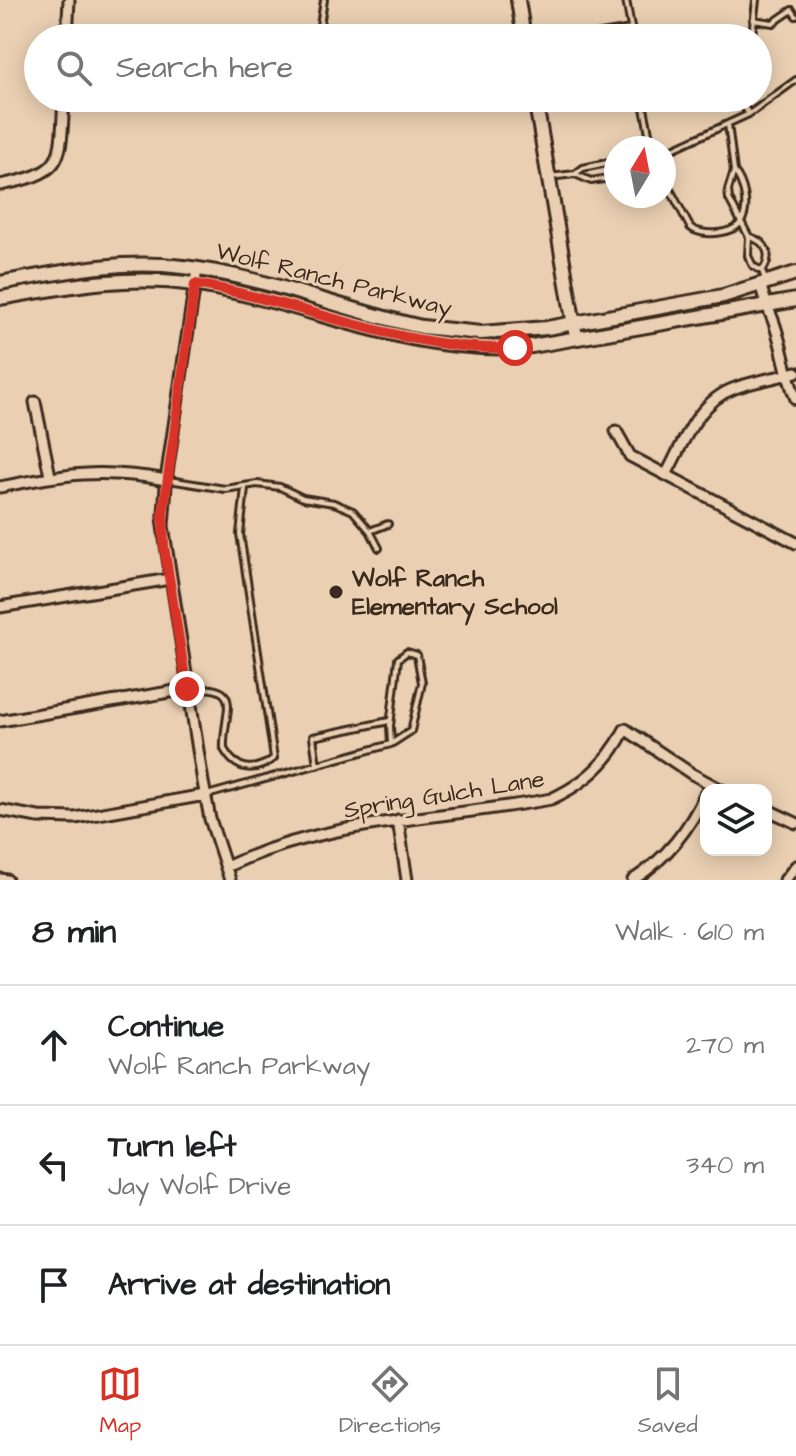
<!DOCTYPE html>
<meta charset="utf-8">
<style>
:root{--surface:#fff;--page:#f6f6f6;--text:#202124;--muted:#757577;--line:#e0e0e0;--accent:#d93025}
body{margin:0;font-family:"Architects Daughter",sans-serif;background:var(--page);color:var(--text)}
.controls{position:absolute;right:24px;bottom:24px;display:grid;overflow:hidden;border-radius:16px;box-shadow:0 4px 20px #0003}
.controls button{width:72px;height:72px;display:grid;place-items:center;padding:0;border:0;border-bottom:2px solid var(--line);background:var(--surface);color:var(--text);font:40px sans-serif}
.compass{position:absolute;left:604px;top:136px;width:72px;height:72px;border-radius:50%;background:var(--surface);box-shadow:0 4px 20px #0003;rotate:10deg}
.stop{position:absolute;width:24px;height:24px;margin:-18px;border:6px solid #d93025;border-radius:50%;background:#fff}
.stop.end{background:#d93025;border-color:#fff;box-shadow:0 2px 8px #0008}
.list{margin:0;padding:0;list-style:none}
h2{display:flex;justify-content:space-between;align-items:center;height:104px;margin:0;padding:0 32px;font-size:34px}
h2 small{font-size:26px;font-weight:400;color:var(--muted)}
.list li{display:grid;grid-template-columns:52px 1fr auto;gap:24px;align-items:center;box-sizing:border-box;height:120px;padding:0 32px;border-top:2px solid var(--line)}
.list b{display:block;font-size:30px;white-space:nowrap}
.list p{margin:0;font-size:26px;white-space:nowrap;color:var(--muted)}
.list em{font-size:26px;font-style:normal;color:var(--muted)}
.icon{flex:none;width:44px;height:44px;fill:none;stroke:currentColor;stroke-width:2;stroke-linecap:round;stroke-linejoin:round}
.map{position:relative;flex:none;width:796px;height:880px;overflow:hidden}
.search{position:absolute;background:var(--surface);box-shadow:0 4px 20px #0003;left:24px;right:24px;top:24px;height:88px;display:flex;align-items:center;gap:20px;box-sizing:border-box;padding:0 28px;border-radius:44px;color:var(--muted);font-size:30px}
.sheet{height:464px;background:var(--surface)}
nav{display:flex;justify-content:space-around;align-items:center;box-sizing:border-box;height:112px;border-top:2px solid var(--line);background:var(--surface);font-size:22px;color:var(--muted)}
nav a{display:grid;justify-items:center;gap:4px}
nav .on{color:var(--accent)}
.map>svg:first-child{display:block}
.lines{fill:none;stroke-linecap:round;stroke-linejoin:round}
.lane-casing{stroke:#3b2a1e;stroke-width:10}
.street-casing{stroke:#3b2a1e;stroke-width:15}
.secondary-casing{stroke:#3b2a1e;stroke-width:18}
.lane{stroke:#eacfb2;stroke-width:4}
.street{stroke:#eacfb2;stroke-width:9}
.secondary{stroke:#eacfb2;stroke-width:12}
.route{stroke:#d93025;stroke-width:10}
.poi-dot{fill:#3b2a1e;stroke:#eacfb2;stroke-width:3}
.labels{text-anchor:middle;stroke-width:6;stroke-linejoin:round;paint-order:stroke}
.street-label{font-size:24px;fill:#3b2a1e;stroke:#eacfb2}
.poi-label{font-size:24px;font-weight:bold;fill:#3b2a1e;stroke:#eacfb2;text-anchor:start}
</style>
<div class="map">
<svg width="796" height="880" viewBox="0 0 796 880">
<rect width="100%" height="100%" fill="#eacfb2"/>
<filter id="ink" filterUnits="userSpaceOnUse"><feTurbulence type="fractalNoise" baseFrequency=".0125" numOctaves="2"/><feDisplacementMap in="SourceGraphic" scale="16" xChannelSelector="R" yChannelSelector="G"/><feConvolveMatrix kernelMatrix="1 2 1 2 8 2 1 2 1" color-interpolation-filters="sRGB"/></filter>
<g filter="url(#ink)">
<g class="lines">
<g class="lane-casing">
<path id="lane" d="M626,0L633,38
M753,20L773,23L792,10L796,16
M318,38L324,0
M577,38L631,29
M747,38L752,35L756,0
M642,98L652,148
M738,98L749,114
M728,124L734,171L728,190L729,199L749,237L748,256L753,266L762,271L765,279
M664,153L749,114L796,80
M575,174L591,181L616,177
M549,177L575,174L583,168L616,161
M664,178L690,227C701,237 735,235 742,220C749,206 744,183 734,171
M750,237C767,242 773,256 762,271
M169,480L225,489L257,484L280,487L303,498L334,503L353,511L370,531L379,548
M370,531L388,524
M188,689C248,683 222,712 224,749C236,771 255,773 274,758L240,534L245,488
M317,765L313,737L389,721
M207,795L391,744L411,731L422,683L417,655L407,652L398,659L390,726L391,744"/>
</g>
<g class="street-casing">
<path id="street" d="M67,38L69,0
M0,185C67,172 60,160 64,98
M197,269L167,473L163,526L203,782L210,819L230,880
M761,285C763,298 768,307 773,320C783,346 785,373 796,399
M35,402L50,476
M616,431L630,456L796,543
M666,475C683,443 698,401 735,388C755,381 776,378 796,372
M0,487C64,474 101,468 166,480
M0,607L170,579
M0,721L187,689
M766,809L796,823
M0,810L38,817L75,818L205,795
M398,820L407,880
M226,867C328,818 441,820 551,799C584,784 609,762 625,729L692,774L722,790
M0,879L7,880
M633,880C667,858 690,829 706,792
M785,880L796,866"/>
</g>
<g class="secondary-casing">
<path id="secondary" d="M518,0L524,38
M535,98L575,331
M0,283C61,272 121,259 183,267C265,276 342,310 422,327L481,333L547,328L723,296L796,273
M0,298C64,287 127,274 193,284C311,302 408,357 532,346L796,300"/>
</g>
<use href="#lane" class="lane"/>
<use href="#street" class="street"/>
<use href="#secondary" class="secondary"/>
</g>
</g>
<g class="lines" filter="url(#ink)">
<path class="route" d="M187,689L164,546L163,514L195,284C303,302 403,352 515,348"/>
</g>
<circle class="poi-dot" cx="336" cy="592" r="8"/>
<g class="labels">
<g class="street-label">
<text transform="translate(334 279) rotate(14)" y="8">Wolf Ranch Parkway</text>
<text transform="translate(444 794) rotate(-9)" y="8">Spring Gulch Lane</text>
</g>
<g class="poi-label">
<text x="352" y="586">Wolf Ranch<tspan x="352" dy="28">Elementary School</tspan></text>
</g>
</g>
</svg>
<div class="controls">
<button><svg class="icon" aria-label="layers" viewBox="0 0 24 24"><path d="M12 4l9 5-9 5-9-5zM3 14l9 5 9-5"/></svg></button>
</div>
<svg class="compass" viewBox="-18 -18 36 36"><path d="M0-13l5 13h-10z" fill="#e53935"/><path d="M0 13l5-13h-10z" fill="#757577"/></svg>
<div class="stop" style="left:515px;top:348px"></div>
<div class="stop end" style="left:187px;top:689px"></div>
<div class="search"><svg class="icon" aria-label="search" viewBox="0 0 24 24"><circle cx="10" cy="10" r="6"/><path d="M15 15l6 6"/></svg>Search here</div>
</div>
<section class="sheet">
<h2>8 min<small>Walk · 610 m</small></h2>
<ul class="list">
<li><svg class="icon" aria-label="ahead" viewBox="0 0 24 24"><path d="M12 20V5M6 11l6-6 6 6"/></svg><div><b>Continue</b><p>Wolf Ranch Parkway</p></div><em>270 m</em></li>
<li><svg class="icon" aria-label="left" viewBox="0 0 24 24"><path d="M17 20v-9H6M10 6l-5 5 5 5"/></svg><div><b>Turn left</b><p>Jay Wolf Drive</p></div><em>340 m</em></li>
<li><svg class="icon" aria-label="arrive" viewBox="0 0 24 24"><path d="M6 21V4h12l-3 4 3 4H6"/></svg><div><b>Arrive at destination</b></div></li>
</ul>
</section>
<nav>
<a class="on"><svg class="icon" aria-label="map" viewBox="0 0 24 24"><path d="M3 6l6-2 6 2 6-2v14l-6 2-6-2-6 2zM9 4v14M15 6v14"/></svg>Map</a>
<a><svg class="icon" aria-label="directions" viewBox="0 0 24 24"><path d="M12 3l9 9-9 9-9-9zM9 14v-3h6M13 9l2 2-2 2"/></svg>Directions</a>
<a><svg class="icon" aria-label="saved" viewBox="0 0 24 24"><path d="M7 4h10v16l-5-4-5 4z"/></svg>Saved</a>
</nav>
